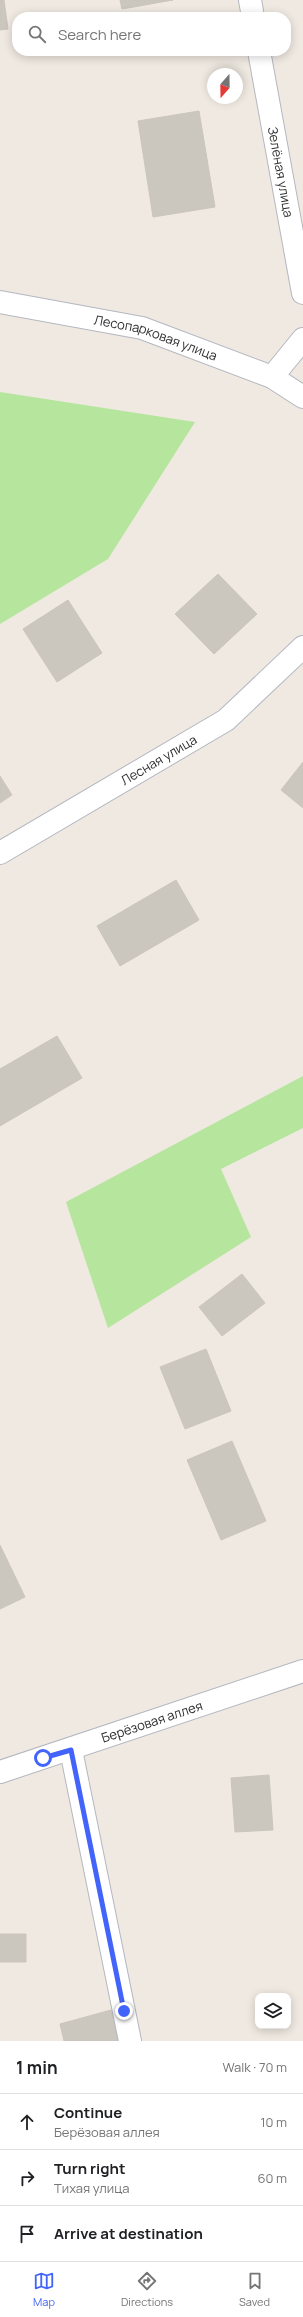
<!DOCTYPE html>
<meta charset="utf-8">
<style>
:root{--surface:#fff;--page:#f6f6f6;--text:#202124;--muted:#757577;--line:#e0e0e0;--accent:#4264fb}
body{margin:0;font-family:Manrope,sans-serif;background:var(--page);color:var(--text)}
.controls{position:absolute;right:12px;bottom:12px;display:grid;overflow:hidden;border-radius:8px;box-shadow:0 2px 10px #0003}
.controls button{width:36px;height:36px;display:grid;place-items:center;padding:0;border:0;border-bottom:1px solid var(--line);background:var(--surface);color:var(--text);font:20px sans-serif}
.compass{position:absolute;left:207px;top:68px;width:36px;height:36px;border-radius:50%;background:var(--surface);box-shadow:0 2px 10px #0003;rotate:200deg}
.stop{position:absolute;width:12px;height:12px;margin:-9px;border:3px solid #4264fb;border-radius:50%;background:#fff}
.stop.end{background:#4264fb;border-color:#fff;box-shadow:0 1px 4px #0008}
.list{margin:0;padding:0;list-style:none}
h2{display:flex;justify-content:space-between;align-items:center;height:52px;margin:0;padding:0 16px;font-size:17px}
h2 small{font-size:13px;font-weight:400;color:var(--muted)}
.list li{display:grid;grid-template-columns:26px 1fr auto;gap:12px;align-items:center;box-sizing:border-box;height:56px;padding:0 16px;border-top:1px solid var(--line)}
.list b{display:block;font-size:15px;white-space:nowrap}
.list p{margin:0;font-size:13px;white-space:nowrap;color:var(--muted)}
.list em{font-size:13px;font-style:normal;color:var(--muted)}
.icon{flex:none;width:22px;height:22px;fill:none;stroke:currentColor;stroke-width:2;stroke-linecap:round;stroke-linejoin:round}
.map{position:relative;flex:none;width:303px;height:2041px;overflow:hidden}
.search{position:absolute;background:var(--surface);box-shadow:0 2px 10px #0003;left:12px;right:12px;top:12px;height:44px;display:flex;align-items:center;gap:10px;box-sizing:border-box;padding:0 14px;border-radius:16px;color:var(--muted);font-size:15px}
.sheet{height:220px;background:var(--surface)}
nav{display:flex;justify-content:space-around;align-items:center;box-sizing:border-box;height:56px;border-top:1px solid var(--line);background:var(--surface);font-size:11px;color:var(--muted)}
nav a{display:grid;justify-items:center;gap:2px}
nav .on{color:var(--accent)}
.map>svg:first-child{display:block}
.green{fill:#b6e59e}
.building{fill:#cbc7bf;stroke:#cbc5ba}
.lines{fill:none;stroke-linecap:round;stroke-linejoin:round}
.street-casing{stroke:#b4b7c1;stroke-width:24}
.secondary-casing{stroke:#b4b7c1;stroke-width:24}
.street{stroke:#fff;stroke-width:22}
.secondary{stroke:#fff;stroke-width:22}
.route{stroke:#4264fb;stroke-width:5}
.labels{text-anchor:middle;stroke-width:3;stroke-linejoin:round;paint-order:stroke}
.street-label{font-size:13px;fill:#2e2e2e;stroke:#fff}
</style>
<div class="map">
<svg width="303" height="2041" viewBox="0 0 303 2041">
<rect width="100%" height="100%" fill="#efe9e1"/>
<path class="green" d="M0,392L195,422L108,559L0,624Z
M303,1076V1128L221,1169L251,1237L108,1328L66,1202Z"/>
<path class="building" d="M0,0H4L8,29L0,30Z
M120,0H173L122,9Z
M199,111L215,207L153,217L138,121Z
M218,574L257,614L214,654L175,614Z
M68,600L102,653L57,682L23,629Z
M303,762V808L281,790Z
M0,776L12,795L0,803Z
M176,880L199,920L120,966L97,926Z
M57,1036L82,1078L0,1126V1069Z
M242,1274L265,1303L222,1336L199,1307Z
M206,1349L231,1411L185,1429L160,1367Z
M232,1441L266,1521L221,1540L187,1460Z
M0,1545L25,1597L0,1609Z
M269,1775L273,1830L235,1832L231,1778Z
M0,1934H26V1962H0Z
M111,2010L120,2041H64L60,2024Z"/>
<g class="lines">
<g class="street-casing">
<g id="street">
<path d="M250,0L253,17"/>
<path id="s1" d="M259,51L303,293"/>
<path d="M272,377L303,339"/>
<path id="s2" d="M0,853L226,720L303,647"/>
<path d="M71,1750L130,2041"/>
</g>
</g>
<g class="secondary-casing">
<g id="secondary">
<path id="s3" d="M0,302L142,328L272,377L303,397"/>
<path id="s4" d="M0,1772L303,1671"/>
</g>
</g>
<use href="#street" class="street"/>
<use href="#secondary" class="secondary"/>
</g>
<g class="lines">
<path class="route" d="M43,1758L71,1750L124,2011"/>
</g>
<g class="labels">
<g class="street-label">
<text dy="5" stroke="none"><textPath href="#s1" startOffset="123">Зелёная улица</textPath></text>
<text dy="5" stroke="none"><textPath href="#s3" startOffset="160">Лесопарковая улица</textPath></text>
<text dy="5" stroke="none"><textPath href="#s2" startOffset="184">Лесная улица</textPath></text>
<text dy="5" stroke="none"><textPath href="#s4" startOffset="160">Берёзовая аллея</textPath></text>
</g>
</g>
</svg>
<div class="controls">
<button><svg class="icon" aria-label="layers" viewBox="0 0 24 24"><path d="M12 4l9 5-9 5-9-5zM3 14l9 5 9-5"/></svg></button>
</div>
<svg class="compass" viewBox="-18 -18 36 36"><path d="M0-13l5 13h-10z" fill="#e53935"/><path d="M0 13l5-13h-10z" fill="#757577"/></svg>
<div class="stop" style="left:43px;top:1758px"></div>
<div class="stop end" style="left:124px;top:2011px"></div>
<div class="search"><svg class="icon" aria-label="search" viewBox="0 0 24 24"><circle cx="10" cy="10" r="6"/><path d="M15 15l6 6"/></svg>Search here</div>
</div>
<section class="sheet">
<h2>1 min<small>Walk · 70 m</small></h2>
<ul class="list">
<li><svg class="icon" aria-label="ahead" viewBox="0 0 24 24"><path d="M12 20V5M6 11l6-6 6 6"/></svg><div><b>Continue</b><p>Берёзовая аллея</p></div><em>10 m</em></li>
<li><svg class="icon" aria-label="right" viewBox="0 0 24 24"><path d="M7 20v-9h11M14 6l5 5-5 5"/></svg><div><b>Turn right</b><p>Тихая улица</p></div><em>60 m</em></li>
<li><svg class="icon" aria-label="arrive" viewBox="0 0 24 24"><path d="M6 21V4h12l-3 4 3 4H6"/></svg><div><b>Arrive at destination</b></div></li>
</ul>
</section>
<nav>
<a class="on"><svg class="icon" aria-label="map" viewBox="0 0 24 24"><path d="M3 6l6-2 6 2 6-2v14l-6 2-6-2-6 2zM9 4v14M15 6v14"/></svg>Map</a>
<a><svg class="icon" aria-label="directions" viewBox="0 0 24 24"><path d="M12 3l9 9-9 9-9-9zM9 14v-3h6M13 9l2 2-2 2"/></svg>Directions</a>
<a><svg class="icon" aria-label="saved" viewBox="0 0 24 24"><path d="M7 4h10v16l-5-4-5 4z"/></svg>Saved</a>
</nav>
